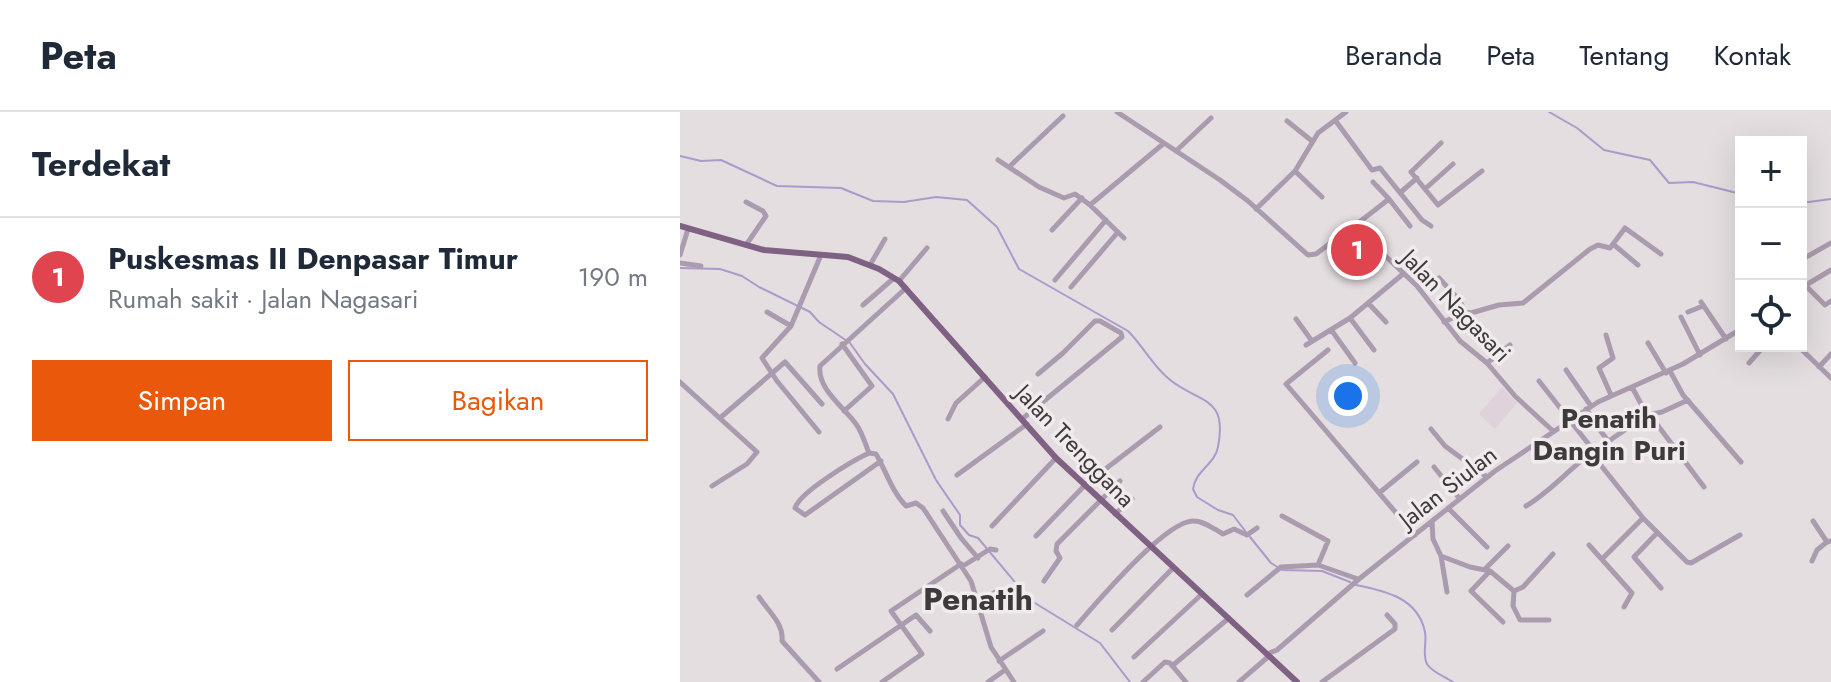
<!DOCTYPE html>
<html lang="id">
<meta charset="utf-8">
<style>
:root{--surface:#fff;--page:#f2f2f3;--text:#1f2937;--muted:#747a83;--line:#e0e1e3;--accent:#ea580c}
body{margin:0;font-family:Jost,sans-serif;background:var(--page);color:var(--text)}
.controls{position:absolute;right:24px;top:24px;display:grid;overflow:hidden;border-radius:0px;box-shadow:0 8px 32px #0002}
.controls button{width:72px;height:72px;display:grid;place-items:center;padding:0;border:0;border-bottom:2px solid var(--line);background:var(--surface);color:var(--text);font:40px sans-serif}
.you{position:absolute;left:668px;top:284px;width:28px;height:28px;margin:-20px;border:6px solid #fff;border-radius:50%;background:#1a73e8;box-shadow:0 0 0 12px #1a73e833}
.badge{display:grid;place-items:center;width:52px;height:52px;border-radius:50%;background:var(--accent);color:#fff;font-size:26px;font-weight:700}
.pin{position:absolute;translate:-50% -50%;border:4px solid #fff;box-shadow:0 2px 8px #0006}
.list{margin:0;padding:0;list-style:none}
h2{display:flex;justify-content:space-between;align-items:center;height:104px;margin:0;padding:0 32px;font-size:34px}
h2 small{font-size:26px;font-weight:400;color:var(--muted)}
.list li{display:grid;grid-template-columns:52px 1fr auto;gap:24px;align-items:center;box-sizing:border-box;height:120px;padding:0 32px;border-top:2px solid var(--line)}
.list b{display:block;font-size:30px;white-space:nowrap}
.list p{margin:0;font-size:26px;white-space:nowrap;color:var(--muted)}
.list em{font-size:26px;font-style:normal;color:var(--muted)}
.actions{display:flex;gap:16px;padding:24px 32px}
.actions a{flex:1;padding:18px 0;border:2px solid var(--accent);border-radius:0px;text-align:center;font-size:28px;color:var(--accent)}
.actions .main{background:var(--accent);color:#fff}
.icon{flex:none;width:44px;height:44px;fill:none;stroke:currentColor;stroke-width:2;stroke-linecap:round;stroke-linejoin:round}
.map{position:relative;flex:none;width:1151px;height:570px;overflow:hidden}
header{display:flex;align-items:center;gap:48px;box-sizing:border-box;height:112px;padding:0 40px;background:var(--surface);border-bottom:2px solid var(--line)}
header strong{font-size:38px}
nav{display:flex;gap:44px;margin-inline-start:auto;font-size:28px}
main{display:flex}
aside{flex:1;background:var(--surface)}
.map>svg:first-child{display:block}
.built{fill:#e0d2da}
.lines{fill:none;stroke-linecap:round;stroke-linejoin:round}
.stream{stroke:#ab9aca;stroke-width:2}
.minor{stroke:#ab9bae;stroke-width:5}
.major{stroke:#7f6283;stroke-width:6}
.labels{text-anchor:middle;stroke-width:7;stroke-linejoin:round;paint-order:stroke}
.street-label{font-size:24px;fill:#3d3a3c;stroke:#f1ebee}
.quarter-label{font-size:28px;font-weight:bold;fill:#3d3a3c;stroke:#f1ebee}
.district-label{font-size:32px;font-weight:bold;fill:#3d3a3c;stroke:#f1ebee}
</style>
<header>
<strong>Peta</strong>
<nav><a>Beranda</a><a>Peta</a><a>Tentang</a><a>Kontak</a></nav>
</header>
<main>
<aside>
<h2>Terdekat<small></small></h2>
<ul class="list">
<li><span class="badge" style="background:#e0444e">1</span><div><b>Puskesmas II Denpasar Timur</b><p>Rumah sakit · Jalan Nagasari</p></div><em>190 m</em></li>
</ul>
<div class="actions"><a class="main">Simpan</a><a>Bagikan</a></div>
</aside>
<div class="map">
<svg width="1151" height="570" viewBox="0 0 1151 570">
<rect width="100%" height="100%" fill="#e4dee1"/>
<path class="built" d="M822,275L837,291L815,317L799,302Z"/>
<g class="lines">
<path class="stream" d="M869,0L897,16L924,38L970,48L989,71L1013,70L1061,82
M0,44L21,49L41,48L97,74L161,76L193,89L224,90L256,85L287,88L317,115L339,157L448,219C463,234 473,254 489,267C519,292 548,283 538,335C535,352 515,359 513,377L517,385L538,398L553,403L566,420
M1121,91L1151,87
M0,156L40,157L62,164L79,175L130,200L139,210L170,231L185,252L213,282L256,368L280,403V413L289,423L298,426L350,488L420,531L450,570
M570,425L591,451L602,458L642,459L670,470
M676,473C706,479 738,486 745,520C747,530 742,543 747,552C753,561 764,564 773,570"/>
<path class="minor" d="M437,0L540,68L568,89L628,143L636,142L669,117H677L737,174L780,229L807,251L835,284L873,319
M655,8L692,58L700,56L742,108L751,114
M607,9L632,29
M761,31L731,60L758,93L802,59
M496,39L531,6
M318,48L359,75L384,86L395,82L410,93L483,32
M329,55L383,4
M615,59L642,85
M745,77L773,52
M721,80L737,66
M709,87L730,114
M410,93L444,126
M576,97L615,59L638,21L666,0
M673,115L709,87L693,70
M372,118L402,86
M933,132L958,153
M66,133L86,104L83,99L66,90
M0,143L8,117
M1121,148L1151,131
M0,151L21,154
M190,153L205,127
M759,166L780,189L785,200L764,210
M375,168L426,108
M219,169L247,136
M1125,173L1145,193L1151,189
M391,175L438,120
M1121,176L1151,158
M1021,190L1046,227
M689,192L706,210
M183,193L214,166
M87,200L111,214
M785,200L791,201L819,193L843,191L910,137L918,133L930,136L945,116L981,142
M1008,200L1023,194
M1001,205L1020,243
M670,206L694,238
M616,207L632,229
M652,219L675,251
M926,223L933,246L919,256L931,283
M968,231L986,261
M162,232L192,274L164,299
M626,233L670,206L723,162
M1118,234L1151,266
M648,238L606,272L735,423
M807,251L830,233
M1069,251L1084,234
M1139,255L1151,242
M886,258L911,294
M990,259L1003,283L1061,350
M859,269L914,339L911,341L963,406L1007,450L1011,451L1060,423
M0,270L77,340L67,352L32,374
M952,275L967,303
M906,297L913,307
M970,303L1024,375
M40,306L105,250L142,292
M268,307L276,291L305,265
M342,307L442,225L441,221L420,209H415L383,241L358,262
M751,317L765,334L807,365
M920,318L928,329
M139,320L97,269L82,246L111,214L141,143
M914,339L967,303L982,300L1008,288
M189,341C185,331 182,320 176,312C164,295 137,277 140,254L226,176
M201,349L125,403L115,396C120,380 172,349 189,341L196,342C206,359 212,380 226,394L236,391L243,396L291,469L311,535L334,570
M754,355L779,386
M277,363L347,312
M699,381L737,350
M846,394C871,379 888,358 911,341
M768,396L807,435
M263,399L281,426L298,446
M435,402L452,387
M602,404L648,429L638,453L678,467
M1133,409L1147,430L1151,429
M752,410L753,427L761,444L790,455L810,459L791,479L823,510
M312,414L376,346
M977,421L954,445L981,476
M356,424L406,372L480,315
M909,433L952,481L944,495
M761,444L767,480
M922,447L963,406
M1132,449L1137,438L1147,430
M283,454L310,437L316,438
M805,457L828,434
M810,459L834,479L833,494L840,508H869
M364,469L380,446L376,439L377,432L440,369
M834,479L843,475L873,442
M567,483L601,455L638,453
M79,485C89,500 104,512 102,529L139,570
M299,490L321,477
M302,500L311,492
M397,513C416,491 487,407 514,409C524,409 534,417 543,422L554,417L567,423L577,416
M432,518L493,456
M587,542L597,538L679,467L815,359L918,290L1003,252L1061,217
M454,545L522,482
M319,549L363,519
M492,554L549,506
M157,557L236,503L250,519
M202,570L242,542L211,499L281,452
M308,570L325,558
M463,570L485,550L490,551L506,570
M559,570L589,544
M642,570L715,517V512L707,503"/>
<path class="major" d="M0,114L84,138L168,145L199,157L219,169L376,346L617,570"/>
</g>
<g class="labels">
<g class="street-label">
<text transform="translate(776 194) rotate(46)" y="8">Jalan Nagasari</text>
<text transform="translate(395 334) rotate(46)" y="8">Jalan Trenggana</text>
<text transform="translate(768 375) rotate(-38)" y="8">Jalan Siulan</text>
</g>
<g class="quarter-label">
<text x="929" y="316">Penatih<tspan x="929" dy="32">Dangin Puri</tspan></text>
</g>
<g class="district-label">
<text x="298" y="498">Penatih</text>
</g>
</g>
</svg>
<div class="controls">
<button>+</button>
<button>−</button>
<button><svg class="icon" aria-label="locate" viewBox="0 0 24 24"><circle cx="12" cy="12" r="6"/><path d="M12 2v4M12 18v4M2 12h4M18 12h4"/></svg></button>
</div>
<div class="you"></div>
<div class="pin badge" style="left:677px;top:138px;background:#e0444e">1</div>
</div>
</main>
